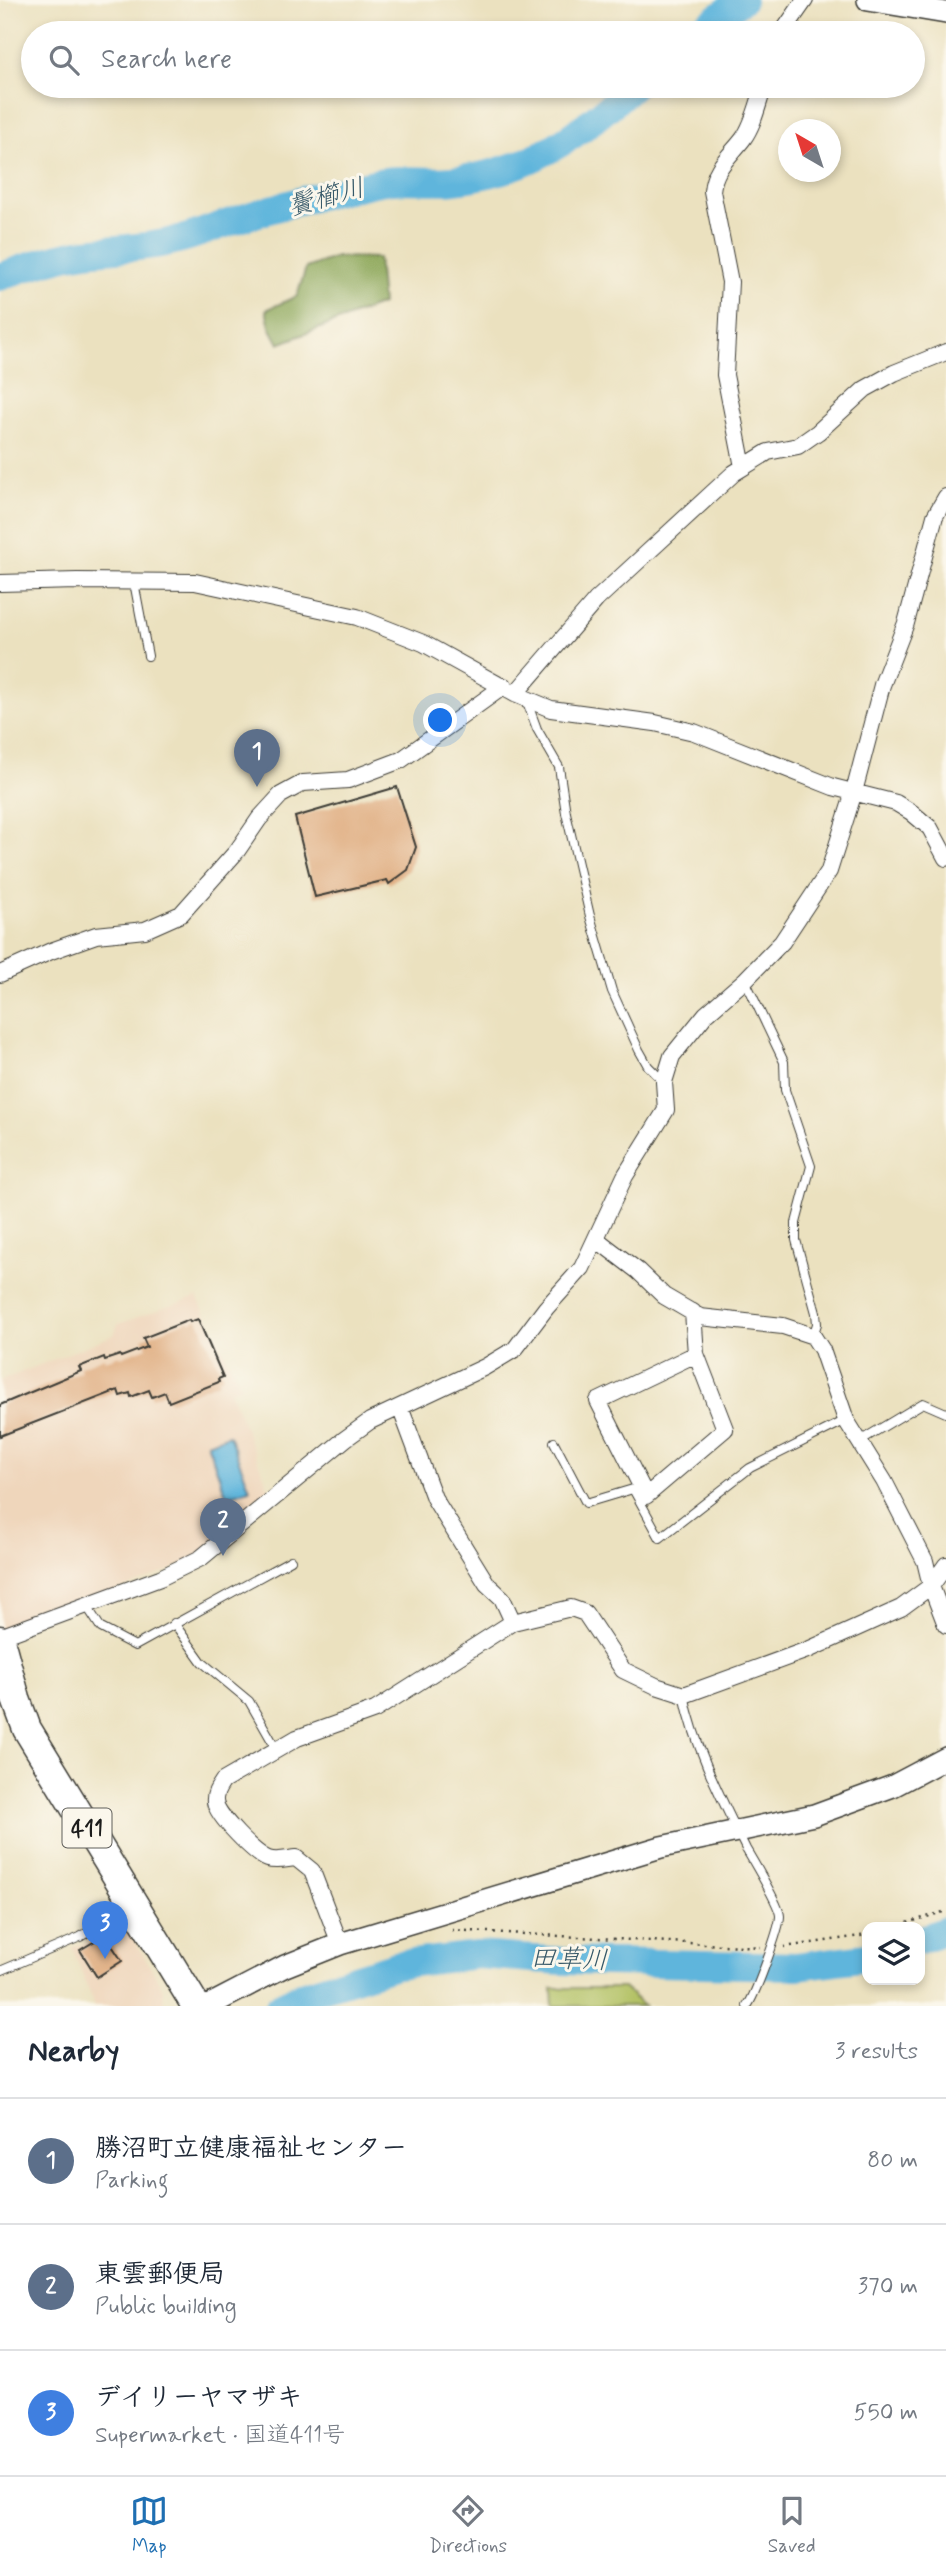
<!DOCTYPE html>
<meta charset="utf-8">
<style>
:root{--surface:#fff;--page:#f6f6f7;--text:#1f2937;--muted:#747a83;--line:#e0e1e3;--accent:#1f6fb2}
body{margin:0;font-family:Mynerve,"Klee One",sans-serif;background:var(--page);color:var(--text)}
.controls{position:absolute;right:21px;bottom:21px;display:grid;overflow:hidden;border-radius:14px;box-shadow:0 4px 10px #0003}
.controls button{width:63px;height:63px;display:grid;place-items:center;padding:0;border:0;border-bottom:2px solid var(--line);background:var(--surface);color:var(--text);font:35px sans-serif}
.compass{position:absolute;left:778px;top:119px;width:63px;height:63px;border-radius:50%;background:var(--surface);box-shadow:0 4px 10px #0003;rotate:321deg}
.you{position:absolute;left:441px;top:721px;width:24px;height:24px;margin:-18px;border:5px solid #fff;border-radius:50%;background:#1a73e8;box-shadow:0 0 0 10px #1a73e833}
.badge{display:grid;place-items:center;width:46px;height:46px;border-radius:50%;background:var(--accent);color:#fff;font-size:23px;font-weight:700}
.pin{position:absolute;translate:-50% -58px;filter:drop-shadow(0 2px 4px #0008)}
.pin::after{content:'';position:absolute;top:37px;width:24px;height:21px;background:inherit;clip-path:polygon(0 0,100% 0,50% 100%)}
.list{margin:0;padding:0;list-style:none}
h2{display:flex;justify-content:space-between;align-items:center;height:91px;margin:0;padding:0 28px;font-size:30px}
h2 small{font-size:23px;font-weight:400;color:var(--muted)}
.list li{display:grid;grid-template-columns:46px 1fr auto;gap:21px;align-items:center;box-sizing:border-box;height:126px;padding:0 28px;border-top:2px solid var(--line)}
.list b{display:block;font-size:26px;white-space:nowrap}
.list p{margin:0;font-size:23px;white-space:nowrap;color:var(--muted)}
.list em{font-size:23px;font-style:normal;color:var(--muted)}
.icon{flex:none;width:38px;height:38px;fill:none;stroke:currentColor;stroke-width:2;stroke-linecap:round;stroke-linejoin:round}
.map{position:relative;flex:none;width:946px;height:2006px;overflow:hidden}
.search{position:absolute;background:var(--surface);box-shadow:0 4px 10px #0003;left:21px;right:21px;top:21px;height:77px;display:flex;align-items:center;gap:18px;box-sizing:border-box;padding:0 24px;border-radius:38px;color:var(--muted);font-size:26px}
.sheet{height:469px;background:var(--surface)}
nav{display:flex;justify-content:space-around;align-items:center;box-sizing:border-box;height:98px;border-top:2px solid var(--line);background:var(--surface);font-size:19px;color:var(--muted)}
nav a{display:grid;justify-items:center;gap:4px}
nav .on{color:var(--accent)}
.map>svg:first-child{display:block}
.built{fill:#efd6bb}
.green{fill:#b2c164;stroke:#676e40;stroke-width:2}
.forest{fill:#8da75a;stroke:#54623b;stroke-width:2}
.water{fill:#5fb5dc;stroke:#3e687c;stroke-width:2}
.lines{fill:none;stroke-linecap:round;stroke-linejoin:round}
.river{stroke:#5fb5dc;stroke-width:28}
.building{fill:#dfab7e}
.service-casing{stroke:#3b3a34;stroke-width:10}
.minor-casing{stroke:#3b3a34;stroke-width:18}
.tertiary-casing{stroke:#3b3a34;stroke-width:24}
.trunk-casing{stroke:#3b3a34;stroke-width:31}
.path{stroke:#3b3a34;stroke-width:2.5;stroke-dasharray:2 5;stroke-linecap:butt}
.service{stroke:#fff;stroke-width:8}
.minor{stroke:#fff;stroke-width:16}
.tertiary{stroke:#fff;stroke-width:21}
.trunk{stroke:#fff;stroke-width:28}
.labels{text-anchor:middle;stroke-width:6;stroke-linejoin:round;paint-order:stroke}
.shield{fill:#fbf7ec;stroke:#5f5e5a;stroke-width:2}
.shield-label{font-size:23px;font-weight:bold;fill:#1c1c1c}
.water-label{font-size:26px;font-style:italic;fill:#375969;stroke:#fbf7ec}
</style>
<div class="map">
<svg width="946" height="2006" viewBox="0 0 946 2006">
<rect width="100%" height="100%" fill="#fbf7ec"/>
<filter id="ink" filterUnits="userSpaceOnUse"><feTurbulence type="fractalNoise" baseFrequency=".0143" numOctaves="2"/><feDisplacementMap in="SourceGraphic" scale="14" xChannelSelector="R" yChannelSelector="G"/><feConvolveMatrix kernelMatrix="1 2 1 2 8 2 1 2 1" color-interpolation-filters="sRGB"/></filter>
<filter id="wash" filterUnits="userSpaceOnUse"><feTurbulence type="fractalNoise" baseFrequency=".00686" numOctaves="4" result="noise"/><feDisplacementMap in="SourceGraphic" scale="28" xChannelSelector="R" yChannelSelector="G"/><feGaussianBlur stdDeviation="1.57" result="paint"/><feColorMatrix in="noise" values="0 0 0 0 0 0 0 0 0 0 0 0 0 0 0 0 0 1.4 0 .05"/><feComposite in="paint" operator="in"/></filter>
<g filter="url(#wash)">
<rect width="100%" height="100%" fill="#ebe1bf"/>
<path class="built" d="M197,1297L241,1386L230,1391L273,1499L201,1558L0,1637V1381L114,1335L118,1324Z
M118,1923H124L159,1981L163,1991L164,2006H95L72,1948L101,1935Z"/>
<path class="green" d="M552,1988H624L644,2006H553Z"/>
<path class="forest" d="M336,257L378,258L382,304L279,344L270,327L266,310L297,296L306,268Z"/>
<path class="water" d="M229,1435L250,1489L227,1497L207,1443Z"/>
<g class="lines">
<path class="river" d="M696,33L742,0
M0,277C28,266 56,256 86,252C118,248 150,248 181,239C198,235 214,227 231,222C278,206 326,193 374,183C400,177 428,183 454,180C531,172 577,136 633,86
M920,1940L946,1930
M279,2006L304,1994L396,1965L477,1955L562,1961L797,1966L867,1957"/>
</g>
<g id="blocks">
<path class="building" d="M397,787L416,847L408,870L389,884L387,880L315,897L295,817Z
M198,1319L223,1377L218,1379L219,1382L169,1402L165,1392L152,1397L149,1390L131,1397L130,1393L120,1396L118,1390L0,1436V1405L81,1371L79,1367L104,1357L105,1360L120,1355L121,1357L147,1347L143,1338L189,1320L190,1322Z
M105,1935L122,1961L97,1977L80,1950Z"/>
</g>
</g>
<g filter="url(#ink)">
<use href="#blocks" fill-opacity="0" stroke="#3b3a34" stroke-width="2"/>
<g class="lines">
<g class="service-casing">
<path id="service" d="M134,582L148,656
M526,699L537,729L559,767L566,813L590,916L612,991L639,1050L648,1066L664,1082
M745,980L784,1062L785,1090L811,1166L796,1223V1240L816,1313L817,1324L813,1336
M554,1442L586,1503L633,1489L660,1538L750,1468L846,1420
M858,1442L923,1403L946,1413
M86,1605L101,1628L135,1646L291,1560
M174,1623L202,1662L249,1701L277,1750
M684,1695C695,1748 722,1800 746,1849C753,1861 780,1906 780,1916C780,1927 755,1997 747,2006
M0,1971L80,1937L129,1907"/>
</g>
<g class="minor-casing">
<path id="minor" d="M782,33L805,0
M743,467L725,375L730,282L712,191C714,168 730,156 743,139C754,124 758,103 764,86
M0,583L77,581L195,582L357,617L423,643L515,694L551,709L655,723L694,732L833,787L896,803L911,812L930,828L946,858
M515,694L596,600L734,473L768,452L798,446L818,432L865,389L894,373L946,352
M0,974L51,951L96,935L145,930L181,914L237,851L259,819L281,795L303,783L348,780L401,760L504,686
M596,1239L638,1271L664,1296L700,1317L783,1326L813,1336L822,1350L846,1420L884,1481L925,1561L931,1586L946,1625
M693,1312L696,1354L725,1429L646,1496L598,1401L696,1354
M400,1407L434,1498L487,1584L502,1598L513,1622L571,1608L585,1613L623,1670L656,1686L684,1695L810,1649L901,1608L931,1586L946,1565
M0,1637L160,1578L201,1558L345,1439L370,1421L485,1367L515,1349L546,1308L582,1268L625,1176L666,1110L664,1082L672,1056L706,1014L745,980L782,942L829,871L854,792L882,685L906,623L935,516L946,497
M340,1944L312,1871L296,1858C287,1859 276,1862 268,1859C255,1854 217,1816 215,1802C214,1793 219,1787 223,1781L297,1738L375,1710L513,1622"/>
</g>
<g class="tertiary-casing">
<path id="tertiary" d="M868,0L946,13
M208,2006L285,1966L340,1944L661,1847L814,1815L893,1786L946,1758"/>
</g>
<g class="trunk-casing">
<path id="trunk" d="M0,1640L16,1699L27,1729L196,2006"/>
</g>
<path class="path" d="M894,1927L946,1911
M452,1930L760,1947
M784,1947L867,1935"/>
<use href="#service" class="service"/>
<use href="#minor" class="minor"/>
<use href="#tertiary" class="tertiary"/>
<use href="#trunk" class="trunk"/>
</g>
</g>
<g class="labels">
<rect class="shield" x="62.5" y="1808.5" width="49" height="39" rx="5"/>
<g class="shield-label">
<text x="87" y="1836">411</text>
</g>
<g class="water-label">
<text transform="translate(326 196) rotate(-15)" y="9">鬢櫛川</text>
<text transform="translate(569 1958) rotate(2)" y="9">田草川</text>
</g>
</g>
</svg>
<div class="controls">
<button><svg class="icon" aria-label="layers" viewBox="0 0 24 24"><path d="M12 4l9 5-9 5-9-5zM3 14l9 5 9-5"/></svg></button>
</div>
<svg class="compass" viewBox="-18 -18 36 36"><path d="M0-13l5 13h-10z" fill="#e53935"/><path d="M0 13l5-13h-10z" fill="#747a83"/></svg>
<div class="you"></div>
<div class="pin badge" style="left:257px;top:787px;background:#5c6f8a">1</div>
<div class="pin badge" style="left:223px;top:1556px;background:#5c6f8a">2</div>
<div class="pin badge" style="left:105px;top:1959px;background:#3f7fe0">3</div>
<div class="search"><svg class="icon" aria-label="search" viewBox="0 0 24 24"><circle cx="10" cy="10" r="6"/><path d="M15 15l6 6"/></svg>Search here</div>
</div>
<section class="sheet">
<h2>Nearby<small>3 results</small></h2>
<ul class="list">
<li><span class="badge" style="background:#5c6f8a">1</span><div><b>勝沼町立健康福祉センター</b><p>Parking</p></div><em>80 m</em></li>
<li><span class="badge" style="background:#5c6f8a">2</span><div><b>東雲郵便局</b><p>Public building</p></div><em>370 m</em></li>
<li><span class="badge" style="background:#3f7fe0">3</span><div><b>デイリーヤマザキ</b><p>Supermarket · 国道411号</p></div><em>550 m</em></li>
</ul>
</section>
<nav>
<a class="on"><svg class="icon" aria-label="map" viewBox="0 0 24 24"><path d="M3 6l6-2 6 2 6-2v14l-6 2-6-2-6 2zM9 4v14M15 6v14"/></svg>Map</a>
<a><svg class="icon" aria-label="directions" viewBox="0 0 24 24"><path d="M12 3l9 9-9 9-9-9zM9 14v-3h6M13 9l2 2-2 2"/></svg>Directions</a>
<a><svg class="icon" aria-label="saved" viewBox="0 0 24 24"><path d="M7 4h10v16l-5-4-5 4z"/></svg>Saved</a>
</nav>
